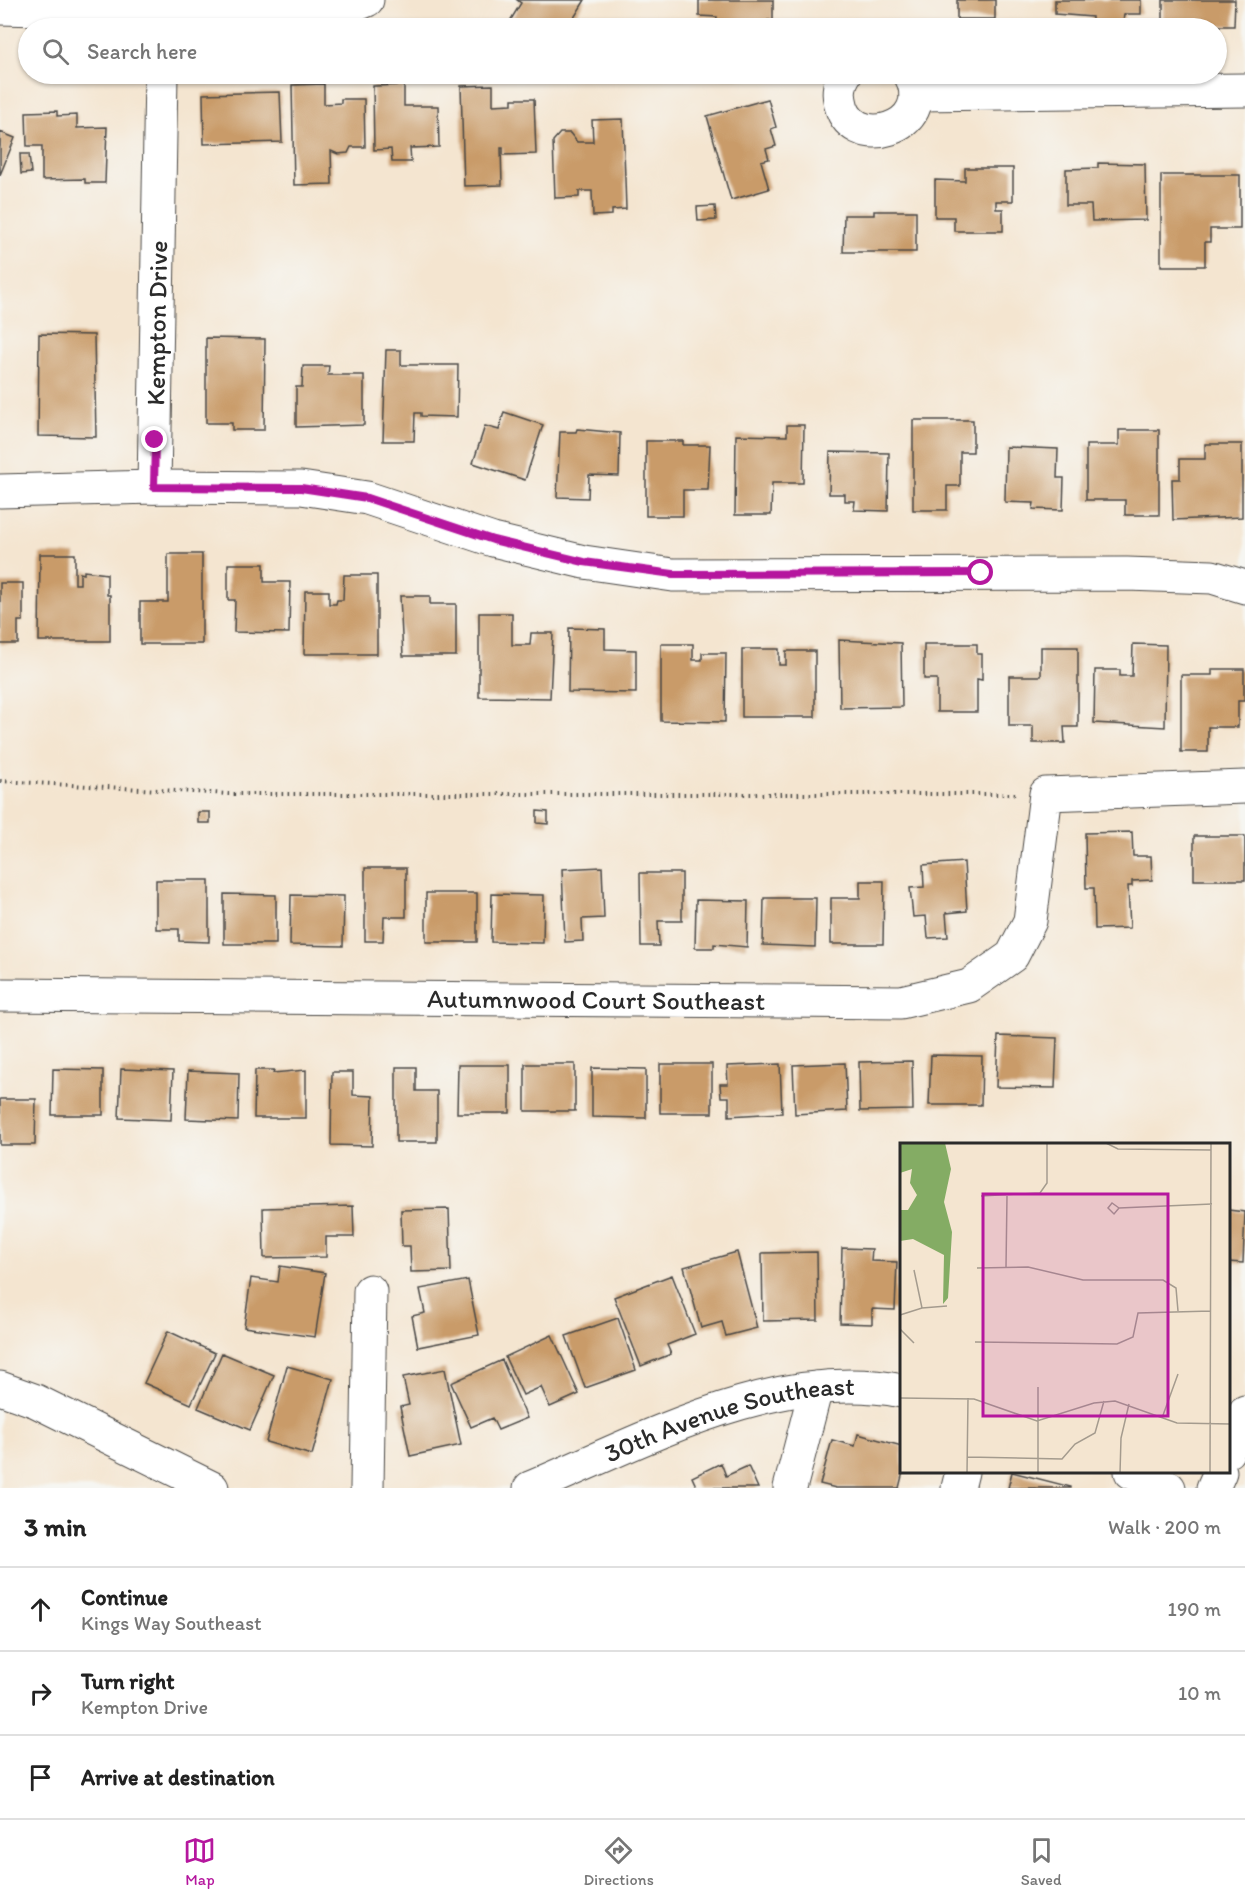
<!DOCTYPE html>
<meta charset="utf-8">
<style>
:root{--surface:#fff;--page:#f6f6f6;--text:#222;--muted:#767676;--line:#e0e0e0;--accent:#b5179e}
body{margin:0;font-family:Itim,sans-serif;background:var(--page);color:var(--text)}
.stop{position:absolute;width:18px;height:18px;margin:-14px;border:4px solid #b5179e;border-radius:50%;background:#fff}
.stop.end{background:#b5179e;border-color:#fff;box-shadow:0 2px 6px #0008}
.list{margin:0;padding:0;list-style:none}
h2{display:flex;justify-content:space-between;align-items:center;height:78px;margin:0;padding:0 24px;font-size:26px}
h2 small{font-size:20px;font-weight:400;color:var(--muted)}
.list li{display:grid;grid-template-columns:39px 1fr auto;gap:18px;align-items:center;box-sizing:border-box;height:84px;padding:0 24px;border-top:2px solid var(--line)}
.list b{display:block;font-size:22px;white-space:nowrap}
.list p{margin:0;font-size:20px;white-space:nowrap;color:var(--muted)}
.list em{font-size:20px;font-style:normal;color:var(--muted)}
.icon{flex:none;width:33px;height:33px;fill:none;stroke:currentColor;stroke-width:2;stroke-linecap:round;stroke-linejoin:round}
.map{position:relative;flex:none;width:1245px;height:1488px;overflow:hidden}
.search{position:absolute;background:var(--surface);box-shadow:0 2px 4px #0004;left:18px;right:18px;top:18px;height:66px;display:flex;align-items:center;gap:15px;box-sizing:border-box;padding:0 21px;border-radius:33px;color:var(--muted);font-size:22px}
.sheet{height:330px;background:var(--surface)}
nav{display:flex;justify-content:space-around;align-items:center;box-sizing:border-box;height:84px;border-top:2px solid var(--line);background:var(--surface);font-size:16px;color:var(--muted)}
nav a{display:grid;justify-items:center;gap:3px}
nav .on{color:var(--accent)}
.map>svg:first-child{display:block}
.building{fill:#c99b69}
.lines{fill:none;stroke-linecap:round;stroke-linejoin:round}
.minor-casing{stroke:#494744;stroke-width:35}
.path{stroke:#494744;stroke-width:4;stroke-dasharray:1.5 4.5;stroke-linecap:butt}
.minor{stroke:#fff;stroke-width:33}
.route{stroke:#b5179e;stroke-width:8}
.labels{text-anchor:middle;stroke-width:4.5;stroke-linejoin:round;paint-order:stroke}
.street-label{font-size:26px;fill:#2b2b2b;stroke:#f6f6f2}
.inset-road{fill:none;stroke:#a49b8e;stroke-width:1.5}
.view{fill:#b5179e;fill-opacity:0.15;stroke:#b5179e;stroke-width:3}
.inset-edge{fill:none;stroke:#2b2b2b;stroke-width:3}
</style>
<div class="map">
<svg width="1245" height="1488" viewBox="0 0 1245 1488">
<rect width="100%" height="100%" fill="#f6f6f2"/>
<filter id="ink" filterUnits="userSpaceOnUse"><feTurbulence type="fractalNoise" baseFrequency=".0167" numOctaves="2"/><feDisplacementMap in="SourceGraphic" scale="12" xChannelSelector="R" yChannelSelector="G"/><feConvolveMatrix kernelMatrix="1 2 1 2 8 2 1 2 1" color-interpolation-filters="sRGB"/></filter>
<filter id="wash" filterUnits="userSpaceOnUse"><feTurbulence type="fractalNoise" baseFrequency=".008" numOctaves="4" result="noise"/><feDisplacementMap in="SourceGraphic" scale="24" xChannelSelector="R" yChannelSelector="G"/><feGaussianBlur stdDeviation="1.35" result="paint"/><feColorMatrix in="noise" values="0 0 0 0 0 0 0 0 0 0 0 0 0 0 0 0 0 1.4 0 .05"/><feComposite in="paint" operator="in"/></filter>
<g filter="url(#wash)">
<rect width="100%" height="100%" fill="#f4e5d0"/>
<g id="blocks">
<path class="building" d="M517,0H585L572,21L576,23L573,28H511L507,26L521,3Z
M699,0H773V21L768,20V28H716L717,17L699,16Z
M957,0H995V19H957Z
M1055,0H1141V14H1124L1123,23H1092V17L1055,14Z
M1163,0H1235L1234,26H1163Z
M712,74H759V78L712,77Z
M324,84V104L341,103V99H364L365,147H351L348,153L338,154L331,151L332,184L294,185L292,85Z
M404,85V106H438L439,147L410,148L411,162H392L391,149L374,150L373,86Z
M493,85V105L512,104V99H534L536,154L503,155V148H501L502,185L464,186L461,86Z
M280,92L282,142L204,144L203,94Z
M768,99L776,127L771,129L776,146L766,149L769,159L761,161L769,189L731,200L707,116Z
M57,111V116L77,115V128L107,127L105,183H85V179L42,180V146H27L26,112Z
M623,119L626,209L612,210V215L593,216L592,191H579V197L555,198L553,141L560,133H570L577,142H593L592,120Z
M0,132L15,138L0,175Z
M20,154H29L31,173L21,174Z
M1098,163L1145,164L1146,220L1092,221L1091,205H1066V169L1098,168Z
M965,168H1013V201H996V209H1003V231H954V217H935V180L965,181Z
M1161,175H1240V229H1210V242H1205V266H1161Z
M715,206L716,220L698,221L697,207Z
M874,211H916V252H843L844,215H874Z
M39,334L94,335L96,437L38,436Z
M206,338L265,339L264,430H232V423H206Z
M386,350H401V365H458L457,417L421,416V413H415L414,441H383Z
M303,366H329L328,375H364V425L296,427V387H302Z
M504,412L543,425L525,480L473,463L485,426L499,430Z
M913,420H973V452H960V486H947V510H913Z
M787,425H804L803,483H772L771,515H735L736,435L787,436Z
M577,429L620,433L619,476L589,475L588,498L557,497L560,432H576Z
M1119,430H1159V515H1125V500H1086V445H1119Z
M646,441H683V445H710L708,490H683V516H646Z
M1205,444H1242V517L1173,520L1172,479H1180V459H1205Z
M1006,447L1058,449L1057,478H1064L1063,510L1033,509L1034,503L1005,502Z
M830,452L889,453L888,511L854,510L855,501H845V494H829Z
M40,554H75V584H80V573L84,574V571L107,574V595H110V641H39Z
M168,554H202V644H140V602H168Z
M228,564H264V582H290L289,633L234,632L235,600H228Z
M344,575H377V654H304L305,591H329V604H336L337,600H343Z
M0,583H23V621H18V644H0Z
M400,596H430V604H456V656H403Z
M479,613H512V645H530L531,633H553L550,698L479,697Z
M569,628L605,629V649L636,650V693L568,692Z
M839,640L901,643L902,707L840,708Z
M661,644H693V660H702V653H726L725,722L661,721Z
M924,644H977V654H982V680L977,679V712H937V679H924Z
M1133,644L1166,645L1165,727L1094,723L1095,670H1120V676H1132Z
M1041,647H1078V727H1064L1065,743H1033V726H1009V676H1041Z
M742,649H779V665H786V651H815V717H742Z
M1212,669H1244V701H1238V727H1208V752H1181V675H1212Z
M537,811L548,812V824L537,823Z
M198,812H210V823H198Z
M1132,832L1133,856H1151L1152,880L1132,881V886H1128L1130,928L1095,929L1094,888H1086L1085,833Z
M1194,836H1245V880H1194Z
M964,862L967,911L946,913L948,937L928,938L926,916L913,917L910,888L924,887L923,865Z
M602,867L604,918L582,919L583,941L565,942L562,869Z
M365,868H406V917H384L383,941H365Z
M640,873H682V921H658L659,946H641Z
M156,880H209V942L179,941V929H156Z
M860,881H884L883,944H831V898H860Z
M426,893H477V942H426Z
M224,894L276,895V944H224Z
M492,894L544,895L543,943L491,942Z
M291,895L344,896L343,946L290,945Z
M764,898H816L815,947L763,945Z
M696,900L748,901L747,947L714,944V948H695Z
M998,1036L1057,1038L1055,1088L996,1087Z
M931,1055L982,1056L981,1105H929Z
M912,1061L913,1110L860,1111L859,1062Z
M845,1063L847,1111L795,1114L793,1065Z
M525,1064H575V1111H525Z
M660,1064H712V1113H660Z
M780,1064L782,1113L729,1116V1097H721L720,1084H728L727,1066Z
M458,1065H510V1113H457Z
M396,1067H416V1091H437V1142H396Z
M592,1068L646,1069V1118L592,1117Z
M53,1069L103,1070V1115H52Z
M121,1069L173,1071L171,1120L119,1118Z
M255,1070H274L273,1073L306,1070V1118H254Z
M188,1071L239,1073L238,1121L186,1119Z
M332,1072H353V1095L373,1096L372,1146L331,1145Z
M0,1099H36L35,1145H0Z
M353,1206L354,1237H326V1257L264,1258L263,1208Z
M449,1209L451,1271L411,1272L410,1246H402L401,1210Z
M1228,1210L1245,1212L1243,1263L1228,1262Z
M842,1248L872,1249L871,1261L897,1262L895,1310L872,1309V1324L840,1323Z
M737,1252L757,1328L726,1336L722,1322L701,1328L684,1267Z
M817,1252L818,1320L763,1321L762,1253Z
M280,1266L325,1273L315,1337L244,1327L251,1278L278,1282Z
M672,1275L695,1334L667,1345L671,1354L641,1366L614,1297Z
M468,1280L479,1335L418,1347L412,1316L425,1313L420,1289Z
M618,1318L636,1370L585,1388L566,1336Z
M168,1331L215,1353L191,1404L144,1383Z
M552,1335L579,1394L550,1407L541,1387L523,1395L505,1357Z
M222,1353L274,1375L250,1430L198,1408Z
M502,1360L527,1418L498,1430L492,1418L471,1427L451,1383Z
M287,1366L333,1379L312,1455L266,1442Z
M445,1369L461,1445L410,1456L400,1407L409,1405L403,1377Z
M858,1434L902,1446L903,1472L899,1488H836L820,1484L832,1440L855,1446Z
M721,1463L726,1476L748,1466L758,1488H697L692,1477Z
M1012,1472L1071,1487V1488H1008Z"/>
</g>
</g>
<g filter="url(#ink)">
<use href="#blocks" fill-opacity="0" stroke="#494744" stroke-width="1.5"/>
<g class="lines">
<g class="minor-casing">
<g id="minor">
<path d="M0,8L162,12L343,10L367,0"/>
<path d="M845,74C840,82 838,91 840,100C848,156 940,129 910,74"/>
<path d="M916,94L1245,90"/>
<path id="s1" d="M154,487L161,74"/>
<path d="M0,491L154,487L301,488L367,498L493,540L584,562L673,575L1127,574L1212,577L1245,587"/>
<path id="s2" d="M0,995L901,1002L969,986L1012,956L1030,921L1046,794L1245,787"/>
<path d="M0,1388L36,1401L212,1488"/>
<path d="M1228,1451L1245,1412"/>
<path d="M1131,1472L1169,1488"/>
<path d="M367,1488L370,1291"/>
<path id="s3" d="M530,1488C642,1441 776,1366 902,1391"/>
<path d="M790,1488L816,1388"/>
<path d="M958,1488L962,1472"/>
<path d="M1213,1488L1220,1472"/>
</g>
</g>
<path class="path" d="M0,781L229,794H1016"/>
<use href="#minor" class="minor"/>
</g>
</g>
<g class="lines" filter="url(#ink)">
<path class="route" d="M155,440L154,487L301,488L367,498L493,540L584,562L673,574L981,573"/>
</g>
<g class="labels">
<g class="street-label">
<text dy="9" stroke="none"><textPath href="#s1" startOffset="164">Kempton Drive</textPath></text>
<text dy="9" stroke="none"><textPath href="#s2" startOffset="596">Autumnwood Court Southeast</textPath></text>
<text dy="9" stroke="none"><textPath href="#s3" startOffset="213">30th Avenue Southeast</textPath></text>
</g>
</g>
<g transform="translate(900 1143)">
<rect width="330" height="330" fill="#f4e5d0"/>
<path d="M0,0H45L51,26L44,59L52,89L48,155L43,161L44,112L13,96L0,98V67H8L17,52L10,40L12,26L0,30Z" fill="#84ac64"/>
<path class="inset-road" d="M206,0L218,6L311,7M81,53L140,50L147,40V0M219,65L212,60L208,65L214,71L219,65L312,61M106,124L107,53M77,125L128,124L183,137H263L276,145L278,168M14,127L22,165M0,172L22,165L47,163M0,186L14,200M75,199L217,201L233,194L238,170L311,168M0,255L74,256L137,278L194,260L215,258L277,280L330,281M262,275L278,231M67,314L162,316L175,301L195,290L204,258M67,330L68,255M138,330V244M220,330L221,295L229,261M310,330L311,0"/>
<path class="view" d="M83,51H268V273H83Z"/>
<rect width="330" height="330" class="inset-edge"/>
</g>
</svg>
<div class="stop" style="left:981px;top:573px"></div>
<div class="stop end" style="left:155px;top:440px"></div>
<div class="search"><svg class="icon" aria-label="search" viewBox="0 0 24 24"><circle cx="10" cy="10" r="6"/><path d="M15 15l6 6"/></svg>Search here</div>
</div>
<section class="sheet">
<h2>3 min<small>Walk · 200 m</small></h2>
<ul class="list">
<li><svg class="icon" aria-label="ahead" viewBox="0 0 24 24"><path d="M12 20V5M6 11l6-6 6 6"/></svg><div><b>Continue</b><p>Kings Way Southeast</p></div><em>190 m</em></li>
<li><svg class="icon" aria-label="right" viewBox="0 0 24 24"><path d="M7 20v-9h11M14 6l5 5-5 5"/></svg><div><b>Turn right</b><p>Kempton Drive</p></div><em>10 m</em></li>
<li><svg class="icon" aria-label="arrive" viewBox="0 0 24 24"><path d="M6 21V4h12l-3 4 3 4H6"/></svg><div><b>Arrive at destination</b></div></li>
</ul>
</section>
<nav>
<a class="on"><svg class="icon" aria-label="map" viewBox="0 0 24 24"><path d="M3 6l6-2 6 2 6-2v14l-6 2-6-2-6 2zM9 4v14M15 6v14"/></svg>Map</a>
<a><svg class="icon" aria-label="directions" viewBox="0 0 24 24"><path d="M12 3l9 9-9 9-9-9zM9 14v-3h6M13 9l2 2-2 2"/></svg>Directions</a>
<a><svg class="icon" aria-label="saved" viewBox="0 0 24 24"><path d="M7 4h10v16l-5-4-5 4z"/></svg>Saved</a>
</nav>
